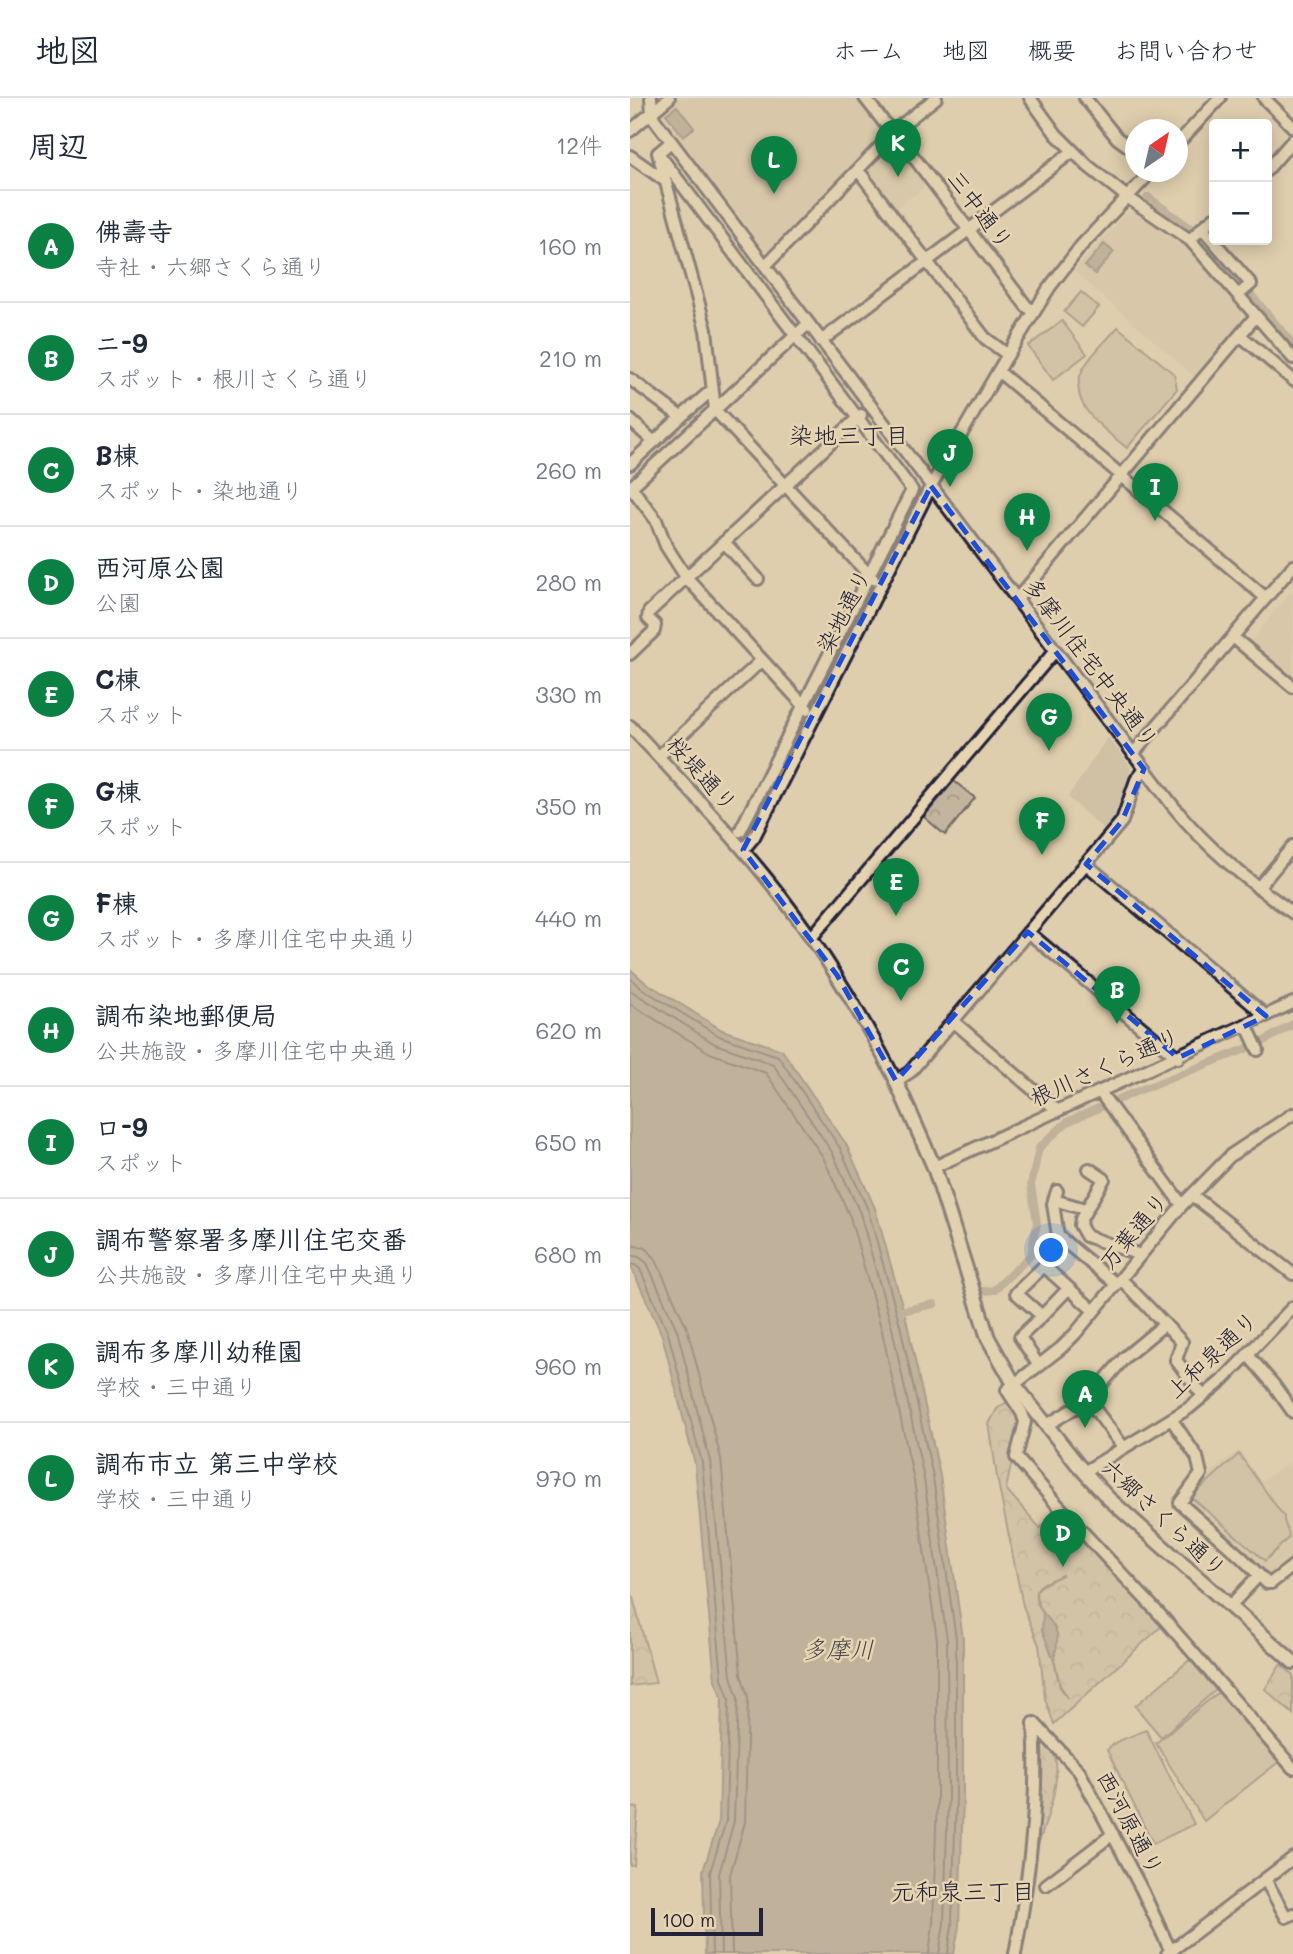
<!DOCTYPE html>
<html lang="ja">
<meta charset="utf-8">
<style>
:root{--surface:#fff;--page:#f6f6f7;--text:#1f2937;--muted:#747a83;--line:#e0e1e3;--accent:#0b8043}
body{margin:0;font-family:Mali,"Klee One",sans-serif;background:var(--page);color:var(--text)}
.controls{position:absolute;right:21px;top:21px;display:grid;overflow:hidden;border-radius:7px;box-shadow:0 4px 18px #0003}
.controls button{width:63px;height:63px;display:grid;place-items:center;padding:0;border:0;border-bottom:2px solid var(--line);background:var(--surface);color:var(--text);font:35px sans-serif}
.compass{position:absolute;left:495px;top:21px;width:63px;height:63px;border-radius:50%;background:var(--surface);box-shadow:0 4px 18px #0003;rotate:34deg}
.scale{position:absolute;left:21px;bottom:18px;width:112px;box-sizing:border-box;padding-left:7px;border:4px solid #22223b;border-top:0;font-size:19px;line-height:24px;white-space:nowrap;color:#22223b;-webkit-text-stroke:5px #e7d5b2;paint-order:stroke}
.you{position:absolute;left:422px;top:1153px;width:24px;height:24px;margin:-18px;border:5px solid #fff;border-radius:50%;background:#1a73e8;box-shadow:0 0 0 10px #1a73e833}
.badge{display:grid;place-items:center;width:46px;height:46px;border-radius:50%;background:var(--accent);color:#fff;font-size:23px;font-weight:700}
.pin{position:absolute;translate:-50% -58px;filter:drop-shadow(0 2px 4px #0008)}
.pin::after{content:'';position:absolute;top:37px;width:24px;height:21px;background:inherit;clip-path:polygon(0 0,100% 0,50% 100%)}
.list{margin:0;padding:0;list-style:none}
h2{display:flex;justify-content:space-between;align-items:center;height:91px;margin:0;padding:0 28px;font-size:30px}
h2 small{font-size:23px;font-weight:400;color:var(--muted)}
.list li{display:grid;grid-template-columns:46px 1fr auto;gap:21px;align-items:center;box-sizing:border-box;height:112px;padding:0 28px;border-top:2px solid var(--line)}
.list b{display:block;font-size:26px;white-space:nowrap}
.list p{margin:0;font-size:23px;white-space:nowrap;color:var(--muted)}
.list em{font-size:23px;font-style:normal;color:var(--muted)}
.map{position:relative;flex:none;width:663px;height:1856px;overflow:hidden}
header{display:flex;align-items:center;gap:42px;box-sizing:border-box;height:98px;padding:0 35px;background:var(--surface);border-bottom:2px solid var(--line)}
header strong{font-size:33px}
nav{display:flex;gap:38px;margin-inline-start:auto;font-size:24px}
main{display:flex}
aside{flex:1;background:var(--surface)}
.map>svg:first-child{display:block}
.built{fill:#d0c0a4}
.grass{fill:#c3b49d;stroke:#726b6c;stroke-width:2}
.forest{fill:url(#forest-crowns);stroke:#726b6c;stroke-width:2}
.water{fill:#9a8f83;stroke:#6a6366;stroke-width:2}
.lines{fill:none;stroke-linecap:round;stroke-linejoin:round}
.shore{stroke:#524e58;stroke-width:2}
.stream{stroke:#6a6366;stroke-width:2.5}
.canal{stroke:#9a8f83;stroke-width:8}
.minor-casing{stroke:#22223b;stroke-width:16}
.major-casing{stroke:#22223b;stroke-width:18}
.minor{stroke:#e7d5b2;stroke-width:10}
.major{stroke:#e7d5b2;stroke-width:12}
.marked{fill:none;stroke:#1d4ed8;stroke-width:5;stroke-dasharray:14 9;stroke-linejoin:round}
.labels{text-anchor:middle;stroke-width:5;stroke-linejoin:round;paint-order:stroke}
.street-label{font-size:23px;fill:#22223b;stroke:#e7d5b2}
.neighbourhood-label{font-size:24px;fill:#22223b;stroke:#e7d5b2}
.water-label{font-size:24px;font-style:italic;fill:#464351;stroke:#e7d5b2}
</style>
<header>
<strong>地図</strong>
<nav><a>ホーム</a><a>地図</a><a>概要</a><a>お問い合わせ</a></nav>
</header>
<main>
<aside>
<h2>周辺<small>12件</small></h2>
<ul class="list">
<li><span class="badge">A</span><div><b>佛壽寺</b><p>寺社 · 六郷さくら通り</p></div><em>160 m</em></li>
<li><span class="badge">B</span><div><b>ニ-9</b><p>スポット · 根川さくら通り</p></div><em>210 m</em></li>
<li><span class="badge">C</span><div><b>B棟</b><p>スポット · 染地通り</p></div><em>260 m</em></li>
<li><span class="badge">D</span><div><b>西河原公園</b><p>公園</p></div><em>280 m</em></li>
<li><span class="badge">E</span><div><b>C棟</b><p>スポット</p></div><em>330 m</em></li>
<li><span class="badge">F</span><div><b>G棟</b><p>スポット</p></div><em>350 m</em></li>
<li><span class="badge">G</span><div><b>F棟</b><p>スポット · 多摩川住宅中央通り</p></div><em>440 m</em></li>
<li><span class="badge">H</span><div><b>調布染地郵便局</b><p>公共施設 · 多摩川住宅中央通り</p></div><em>620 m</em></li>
<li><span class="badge">I</span><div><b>ロ-9</b><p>スポット</p></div><em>650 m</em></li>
<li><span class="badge">J</span><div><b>調布警察署多摩川住宅交番</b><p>公共施設 · 多摩川住宅中央通り</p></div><em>680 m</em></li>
<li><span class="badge">K</span><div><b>調布多摩川幼稚園</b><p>学校 · 三中通り</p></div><em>960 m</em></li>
<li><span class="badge">L</span><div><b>調布市立 第三中学校</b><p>学校 · 三中通り</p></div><em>970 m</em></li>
</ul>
</aside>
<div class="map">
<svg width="663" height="1856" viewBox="0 0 663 1856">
<defs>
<pattern id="forest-crowns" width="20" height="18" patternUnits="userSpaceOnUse" patternTransform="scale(1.75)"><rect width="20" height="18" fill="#c3b49d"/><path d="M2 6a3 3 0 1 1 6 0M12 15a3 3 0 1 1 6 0" fill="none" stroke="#a79a88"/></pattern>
</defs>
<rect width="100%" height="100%" fill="#dfcead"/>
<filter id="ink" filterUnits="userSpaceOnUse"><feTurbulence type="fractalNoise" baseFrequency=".0143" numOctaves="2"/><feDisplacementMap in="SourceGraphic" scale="14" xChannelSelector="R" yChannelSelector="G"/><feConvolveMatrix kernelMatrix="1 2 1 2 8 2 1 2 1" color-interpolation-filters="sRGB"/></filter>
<g filter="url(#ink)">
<path class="built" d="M48,0H228L251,30L250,39L141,153H135L32,17L33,12Z
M267,41L301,84L263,113L235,75L238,69Z
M507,114L555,147L612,212L611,224L565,279L444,173L496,115Z
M660,495H663V584L621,549L620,544Z
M478,639L501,669L500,680L492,705L485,722L475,733L438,699Z
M609,1352L630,1384L663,1363V1464L638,1482L554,1401L573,1381Z"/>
<path class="grass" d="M451,194L469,209L452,229L434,214Z
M432,223L457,256L423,282L398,248Z
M488,229L544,276L547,291L497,350C474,331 435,306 453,271C461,256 477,242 488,229Z
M609,1356L654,1419C653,1427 659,1431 659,1439L635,1463L561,1399Z
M562,1560L588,1590L531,1639L505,1608Z
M590,1593L651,1662L574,1723L526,1645Z
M516,1632L564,1726L523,1746L477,1652L486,1644Z"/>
<path class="forest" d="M324,683L345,700L315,737L294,719Z
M378,1303L390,1318V1326L376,1391L410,1430L430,1414L534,1526L424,1626L415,1601L409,1547L393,1508L367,1379L359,1326L367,1311Z
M0,1489L26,1585L0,1588Z
M651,1566L663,1577V1616L635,1591Z
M407,1634C412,1639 419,1645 422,1651C436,1676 413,1731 405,1756Z
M0,1709L8,1710L4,1767H0Z"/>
<path class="water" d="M47,8L64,30L53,38L36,16Z
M474,146L484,154L465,176L455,168Z
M0,871L15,884L92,932L152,952L216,1046L245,1110L277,1225L310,1378L333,1541V1699L329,1828L324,1856H75L73,1773L89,1723L92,1600L85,1582L65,1366L32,1237L0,1166Z
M413,1515C431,1533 429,1539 424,1562L412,1532Z"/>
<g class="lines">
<path class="shore" d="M0,880L11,890L89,938L148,958L210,1050L238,1112L270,1227L303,1379L326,1541V1699L322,1827L318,1856
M0,892L85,946L143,966L202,1054L230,1115L262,1230L294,1381L317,1542L318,1699L314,1826L309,1856
M0,906L80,955L136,975L193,1059L220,1119L252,1233L284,1383L307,1542V1699L303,1825L299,1856
M0,1147L16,1150L25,1160L57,1230L91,1361L111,1576L118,1599L115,1724L100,1777L102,1856
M0,1157L9,1159L17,1165L47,1232L80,1363L101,1578L108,1600L104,1723L89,1776L91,1856
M0,1166L5,1167L10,1171L38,1235L72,1365L92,1580L99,1600L96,1723L80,1774L82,1856"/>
<path class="stream" d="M413,1515C396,1488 412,1487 432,1477
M424,1562L430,1588L437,1599"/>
<path class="canal" d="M518,99L570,137L663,246
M354,1193L364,1192L401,1157L407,1125L401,1087L409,1050L437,1024L505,994L631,945L663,926
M272,1213L304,1206"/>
<g class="minor-casing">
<path id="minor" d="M21,0L22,16L25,22L543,708C578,751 618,783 663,815
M235,0L256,27L270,41L397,209L405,213
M400,0L426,36L458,68L497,99L560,142L663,260
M455,0L487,40L506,54
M634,0L663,29
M0,33L39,0
M41,44L28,55L76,232L85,312L243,481
M548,45L590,0
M28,55L282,392L110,733
M0,58L34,82
M228,72L355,240L378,257
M637,72L663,42
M572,130L584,120
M560,142L572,130L621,186L608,197
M135,168L270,28L306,0
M610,237L663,282
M191,243L442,54
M368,273L636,500
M0,281L51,319L82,292
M0,322L24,344
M0,366L51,319
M94,444L128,481
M387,501L626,218
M603,539L663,589
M0,556L24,533L25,527L18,520L19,514L231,317
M177,611L56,479L36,448L26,422L1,389L178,226
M0,628C52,684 106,740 153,801C197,858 233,919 266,983L280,974L492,723L506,682L514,671
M503,656L663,468
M29,658L131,563
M113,752L124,739L301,388L377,258L419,190L451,148L521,74
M456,766L636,918
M628,790L663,748
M398,834L548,960
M181,840L425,553
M323,923L428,1013
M617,928L628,952
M470,994L552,1107
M663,1016L601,1057L552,1107L445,1236L431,1250L377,1292L392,1315L395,1324L386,1359L423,1402L534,1521L663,1670
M304,1069L663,905
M459,1071L474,1081L451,1121L450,1127L456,1138L510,1157
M427,1093L423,1106L428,1138L486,1186
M562,1097L663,1176
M424,1102L455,1111
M491,1181L552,1244L546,1262L573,1298
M412,1218L438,1191
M618,1257L643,1286L663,1314
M409,1268L390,1239L412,1218L386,1195L414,1168L464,1213
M458,1302L494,1350
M542,1322L567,1359L571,1376L550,1405L612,1460L637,1485H641L663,1468
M417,1327L458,1302L495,1259L535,1226
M454,1374L559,1310L594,1281L663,1209
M600,1508L629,1477
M404,1625L449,1673L512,1792L542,1856
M635,1781L656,1819L663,1816
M416,1787L483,1736
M385,1856C399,1780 409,1703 404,1625
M537,1856L663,1760"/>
</g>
<g class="major-casing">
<path id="major" d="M266,983L304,1069L358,1240L384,1286L448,1367L478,1400L663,1564"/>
</g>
<use href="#minor" class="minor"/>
<use href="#major" class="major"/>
</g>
</g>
<path d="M0 0H663V1856H0ZM301,388L514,671L492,723L456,766L636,918L548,960L398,834L266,983L207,877L113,752Z" fill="#dfcead" fill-opacity=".55" fill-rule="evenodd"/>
<path class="marked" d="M301,388L514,671L492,723L456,766L636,918L548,960L398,834L266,983L207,877L113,752Z"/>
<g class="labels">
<g class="street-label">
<text transform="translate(350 112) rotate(53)" y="8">三中通り</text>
<text transform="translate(214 513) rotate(-63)" y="8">染地通り</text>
<text transform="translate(461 565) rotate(53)" y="8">多摩川住宅中央通り</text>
<text transform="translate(72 676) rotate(48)" y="8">桜堤通り</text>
<text transform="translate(475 969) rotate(-24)" y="8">根川さくら通り</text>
<text transform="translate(504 1133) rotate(-50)" y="8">万葉通り</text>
<text transform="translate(582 1257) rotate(-43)" y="8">上和泉通り</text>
<text transform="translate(534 1420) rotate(43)" y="8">六郷さくら通り</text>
<text transform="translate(500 1725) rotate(62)" y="8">西河原通り</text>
</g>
<g class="neighbourhood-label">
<text x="219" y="346">染地三丁目</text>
<text x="333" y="1802">元和泉三丁目</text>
</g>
<g class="water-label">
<text x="208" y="1560">多摩川</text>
</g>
</g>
</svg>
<div class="controls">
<button>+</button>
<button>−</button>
</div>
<svg class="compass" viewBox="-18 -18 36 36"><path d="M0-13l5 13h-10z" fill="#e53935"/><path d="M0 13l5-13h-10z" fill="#747a83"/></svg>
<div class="scale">100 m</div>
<div class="you"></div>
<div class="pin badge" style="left:455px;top:1330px">A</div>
<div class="pin badge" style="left:487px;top:926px">B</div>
<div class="pin badge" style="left:271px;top:903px">C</div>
<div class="pin badge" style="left:433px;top:1469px">D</div>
<div class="pin badge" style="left:266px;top:818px">E</div>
<div class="pin badge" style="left:412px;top:757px">F</div>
<div class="pin badge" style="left:419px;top:653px">G</div>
<div class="pin badge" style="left:397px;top:453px">H</div>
<div class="pin badge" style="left:525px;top:423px">I</div>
<div class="pin badge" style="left:320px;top:389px">J</div>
<div class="pin badge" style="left:268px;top:79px">K</div>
<div class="pin badge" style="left:144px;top:96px">L</div>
</div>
</main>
